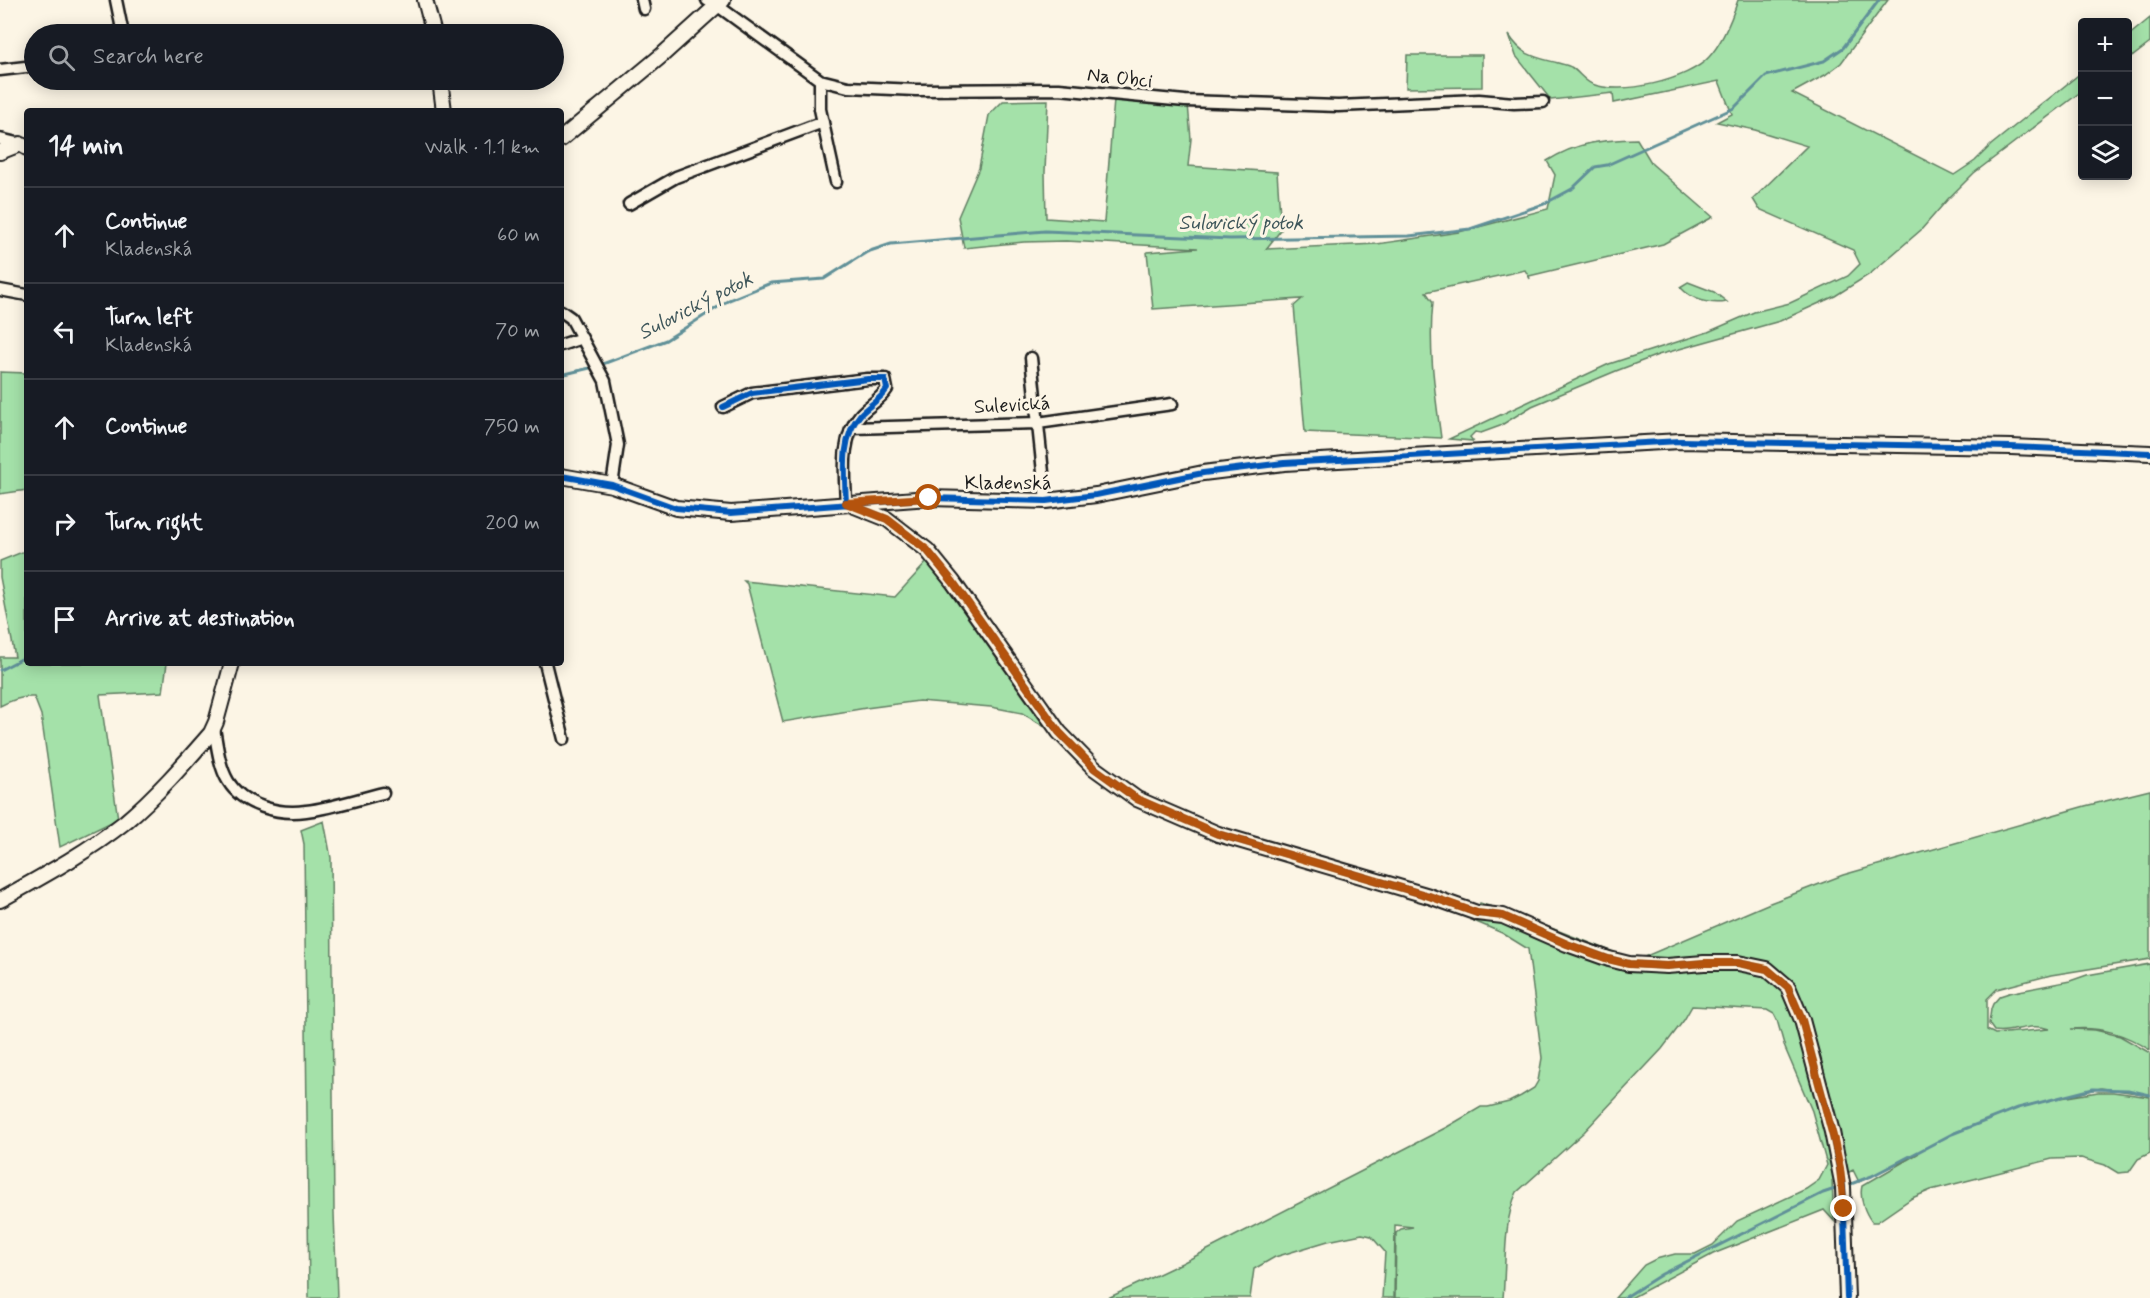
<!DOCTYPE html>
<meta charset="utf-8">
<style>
:root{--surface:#171b24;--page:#20242c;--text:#f1f3f6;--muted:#9ea1a6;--line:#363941}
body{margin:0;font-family:Mynerve,sans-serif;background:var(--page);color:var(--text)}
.controls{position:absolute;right:18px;top:18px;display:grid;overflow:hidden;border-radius:6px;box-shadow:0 3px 15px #0003}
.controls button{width:54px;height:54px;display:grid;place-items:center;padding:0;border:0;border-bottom:2px solid var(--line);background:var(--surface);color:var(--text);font:30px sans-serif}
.stop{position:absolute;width:18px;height:18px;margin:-14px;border:4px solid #b45309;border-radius:50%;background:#fff}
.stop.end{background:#b45309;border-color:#fff;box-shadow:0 2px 6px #0008}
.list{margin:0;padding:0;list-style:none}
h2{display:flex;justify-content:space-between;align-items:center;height:78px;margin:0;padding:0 24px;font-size:26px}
h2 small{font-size:20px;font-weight:400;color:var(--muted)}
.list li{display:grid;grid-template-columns:39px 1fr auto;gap:18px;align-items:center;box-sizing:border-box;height:96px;padding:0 24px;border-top:2px solid var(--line)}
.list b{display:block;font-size:22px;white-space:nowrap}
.list p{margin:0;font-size:20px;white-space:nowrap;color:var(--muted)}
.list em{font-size:20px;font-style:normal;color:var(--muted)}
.icon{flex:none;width:33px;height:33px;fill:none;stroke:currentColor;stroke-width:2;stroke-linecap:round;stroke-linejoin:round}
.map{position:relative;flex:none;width:2150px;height:1298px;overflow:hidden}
.search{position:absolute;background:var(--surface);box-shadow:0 3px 15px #0003;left:24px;top:24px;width:540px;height:66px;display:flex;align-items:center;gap:15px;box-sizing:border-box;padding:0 21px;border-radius:33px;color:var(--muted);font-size:22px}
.panel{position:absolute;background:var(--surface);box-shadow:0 3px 15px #0003;left:24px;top:108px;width:540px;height:558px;border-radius:6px}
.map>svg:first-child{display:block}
.green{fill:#a4e1a9;stroke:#607e62;stroke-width:1.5}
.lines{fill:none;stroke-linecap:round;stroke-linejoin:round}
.stream{stroke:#609098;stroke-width:3}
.minor-casing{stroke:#1c1c1c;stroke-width:15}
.tertiary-casing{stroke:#1c1c1c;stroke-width:18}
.minor{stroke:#fcf5e5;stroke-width:10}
.tertiary{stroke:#fcf5e5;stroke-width:14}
.cycleway-casing{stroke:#fcf5e5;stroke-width:10}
.cycleway{stroke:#0057b8;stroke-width:6}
.route{stroke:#b45309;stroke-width:8}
.labels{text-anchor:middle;stroke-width:6;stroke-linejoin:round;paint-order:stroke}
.street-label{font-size:20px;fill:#1c1c1c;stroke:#fcf5e5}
.water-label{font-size:21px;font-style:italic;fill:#3e565a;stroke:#fcf5e5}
</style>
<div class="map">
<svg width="2150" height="1298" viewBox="0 0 2150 1298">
<rect width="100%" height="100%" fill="#fcf5e5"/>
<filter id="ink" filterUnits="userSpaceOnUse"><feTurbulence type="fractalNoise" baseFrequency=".0167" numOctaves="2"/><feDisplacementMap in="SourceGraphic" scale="12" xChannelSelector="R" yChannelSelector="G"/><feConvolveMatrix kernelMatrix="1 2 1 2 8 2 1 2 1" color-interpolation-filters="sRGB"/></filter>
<g filter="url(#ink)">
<path class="green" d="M1738,0H1888L1841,63L1825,75L1792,93L1954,175L1975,161L1991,145L2082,72V91L1974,173L1948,199L1921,230L1870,274L1835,296L1780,321L1658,355L1616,371L1532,406L1500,426L1481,433L1475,432L1470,437L1473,441L1449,439L1609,364L1708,332L1754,312L1790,303L1848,276L1860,264L1853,250L1759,209L1753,199L1807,146L1755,130L1717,122L1732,114L1719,81L1614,103L1613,93L1551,100L1516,56L1509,35C1522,56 1535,57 1558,63C1562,64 1568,65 1571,67C1579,72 1583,80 1592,84C1620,96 1689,80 1709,57C1722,43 1732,18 1738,0Z
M2150,18V43L2128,60V36Z
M1407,55H1482V87L1406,88Z
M1048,100L1045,172L1046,218L1104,222L1114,100L1188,104L1191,139L1188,166L1277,172L1281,230L1266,249L1377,244L1459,232L1548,209L1555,175L1547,161C1577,142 1602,140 1637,139L1652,164L1713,217L1663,244L1529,276L1530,279L1525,270L1426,292L1433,302C1428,348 1435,393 1441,438L1305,432L1294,306L1302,299L1153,309L1147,252L1198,248L1066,241L1024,242L964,248L958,217L979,168L989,115L1003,101Z
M1688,282L1714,292L1727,302C1710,305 1692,300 1680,287Z
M0,372L27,373V490L0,494Z
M27,550V663H167L163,692L100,695L118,819L60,847L41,715L34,697C21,696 11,700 0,706V657H15L0,577V561Z
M928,561L1045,727L1022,713L991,707L919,701L866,708L783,722L747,584L744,581L895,597Z
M2150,790V959L2051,975L1997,989L1987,999V1030L1995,1034L2049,1029C2029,1022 2014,1034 1994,1031L1989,1024L1991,1009L1993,1004L2000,996L2009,993L2070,981L2087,975L2150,964V1050C2125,1034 2101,1026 2071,1029L2095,1030L2120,1036L2150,1053V1095L2101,1088L2061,1098L2098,1092H2113L2150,1097V1153L2138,1159L2129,1172L2118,1173L2105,1165L2081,1158L2052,1159L1931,1190L1912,1198L1877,1222H1872C1865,1213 1859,1198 1862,1186L1919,1153L1859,1182L1853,1170L1832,1181L1834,1221L1824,1210L1713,1254L1631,1298H1615L1644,1265L1656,1259L1675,1254H1695L1713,1245L1737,1221L1806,1189L1819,1180L1827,1165L1812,1111L1785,1048L1777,1020L1774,1014L1767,1010L1692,1006L1684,1020L1662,1049L1584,1132L1517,1192C1503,1220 1506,1266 1503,1298H1395L1396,1233L1401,1229L1413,1227L1395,1225L1394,1298H1382L1385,1252L1371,1236L1362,1234L1328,1241L1275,1257L1254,1269L1250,1298H1108L1182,1263L1360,1172L1447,1127L1481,1107H1488L1509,1102L1521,1096L1534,1088L1538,1081L1542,1058L1528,949L1502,933L1474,921L1480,903L1525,918L1624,956L1644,957L1770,903L1843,875L2085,806Z
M324,821L331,858L334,1213L337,1298H309L304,844L301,830Z"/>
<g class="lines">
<path class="stream" d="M600,365L666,340L729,300L771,283L824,279L867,252L891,244L1045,231L1230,239L1409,236L1470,229L1544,204L1572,189L1595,167L1607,165L1734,108L1766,76L1824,61L1843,48L1879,0
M561,375L594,367
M0,670L27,656
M1848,1185L1872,1176L1952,1134L2018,1108L2093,1089L2128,1090L2150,1095
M1624,1298L1662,1274L1823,1193L1838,1188"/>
<g class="minor-casing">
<path id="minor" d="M116,0L123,34
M642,0L644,9
M707,0L718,6L820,80L848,87L916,90L1059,89L1185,101L1338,106L1479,100L1514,103L1543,102
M0,70L34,66
M820,80V109L836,182
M0,139L21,144
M629,204L676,177L823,122
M0,290L27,295
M561,311L571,318L605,381L618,445L612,485
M561,345L582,338
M1031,358L1046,501
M723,407L752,393L868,379H885L887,389C880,400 868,406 860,415C840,438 845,475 846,503
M852,428L1038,423L1172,404
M545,663L564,739
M214,728C217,745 219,766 228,781C243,806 279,815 306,811C332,808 358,799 383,793"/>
</g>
<g class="tertiary-casing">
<path id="tertiary" d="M425,0L434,34
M440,80L444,111
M561,139L661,56L723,0
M0,152L20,144L27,148
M561,476L612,485L676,508L731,513L929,498L1046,501L1096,495L1203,473L1284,463L1680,441L2011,447L2150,453
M852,505L887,519L927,550L953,582L1059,732L1094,768L1137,799L1218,834L1429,896L1477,913L1503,916L1567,944L1609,959L1629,964L1667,966L1704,963H1738L1767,969L1788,987L1802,1020L1832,1132L1843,1187L1847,1298
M0,900C43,876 86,853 125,822C156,796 184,764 211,733L216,722L232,663"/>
</g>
<use href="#minor" class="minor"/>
<use href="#tertiary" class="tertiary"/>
<g class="cycleway-casing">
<path id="cycleway" d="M723,407L752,393L868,379H885L887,389C880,400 868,406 860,415C840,438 845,475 846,503
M561,476L612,485L676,508L731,513L929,498L1046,501L1096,495L1203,473L1284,463L1680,441L2011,447L2150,453
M850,504L887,519L927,550L953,582L1059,732L1094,768L1137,799L1218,834L1429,896L1477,913L1503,916L1567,944L1609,959L1629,964L1667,966L1704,963H1738L1767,969L1788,987L1802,1020L1832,1132L1843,1187L1847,1298"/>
</g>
<use href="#cycleway" class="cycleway"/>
</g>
</g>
<g class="lines" filter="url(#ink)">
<path class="route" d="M929,498L846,503L887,519L927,550L953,582L1059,732L1094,768L1137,799L1218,834L1429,896L1477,913L1503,916L1567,944L1608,959L1629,964L1667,966L1704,963H1738L1767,969L1788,987L1802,1020L1834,1140L1840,1168L1844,1209"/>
</g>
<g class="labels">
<g class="street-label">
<text transform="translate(1120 77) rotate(6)" y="7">Na Obci</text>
<text transform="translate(1012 404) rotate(-3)" y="7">Sulevická</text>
<text x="1008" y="489">Kladenská</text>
</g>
<g class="water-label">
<text x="1241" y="229">Sulovický potok</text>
<text transform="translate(695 305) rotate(-27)" y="7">Sulovický potok</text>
</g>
</g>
</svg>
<div class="controls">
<button>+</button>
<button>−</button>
<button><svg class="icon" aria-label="layers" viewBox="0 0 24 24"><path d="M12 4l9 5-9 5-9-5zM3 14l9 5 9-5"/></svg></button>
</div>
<div class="stop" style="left:929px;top:498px"></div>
<div class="stop end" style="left:1844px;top:1209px"></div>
<div class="search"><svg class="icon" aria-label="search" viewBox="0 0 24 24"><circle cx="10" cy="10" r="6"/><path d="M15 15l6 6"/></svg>Search here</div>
<section class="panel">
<h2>14 min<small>Walk · 1.1 km</small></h2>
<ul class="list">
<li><svg class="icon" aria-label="ahead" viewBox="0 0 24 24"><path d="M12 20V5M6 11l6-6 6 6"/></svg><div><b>Continue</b><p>Kladenská</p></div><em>60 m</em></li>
<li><svg class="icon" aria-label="left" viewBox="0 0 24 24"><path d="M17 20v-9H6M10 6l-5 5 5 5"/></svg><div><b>Turn left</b><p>Kladenská</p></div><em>70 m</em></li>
<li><svg class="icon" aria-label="ahead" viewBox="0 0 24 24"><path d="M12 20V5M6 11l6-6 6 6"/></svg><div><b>Continue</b></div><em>750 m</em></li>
<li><svg class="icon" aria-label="right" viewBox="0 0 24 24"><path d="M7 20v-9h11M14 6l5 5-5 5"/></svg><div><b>Turn right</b></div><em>200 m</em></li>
<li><svg class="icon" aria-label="arrive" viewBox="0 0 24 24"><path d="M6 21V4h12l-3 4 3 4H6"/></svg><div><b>Arrive at destination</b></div></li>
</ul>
</section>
</div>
